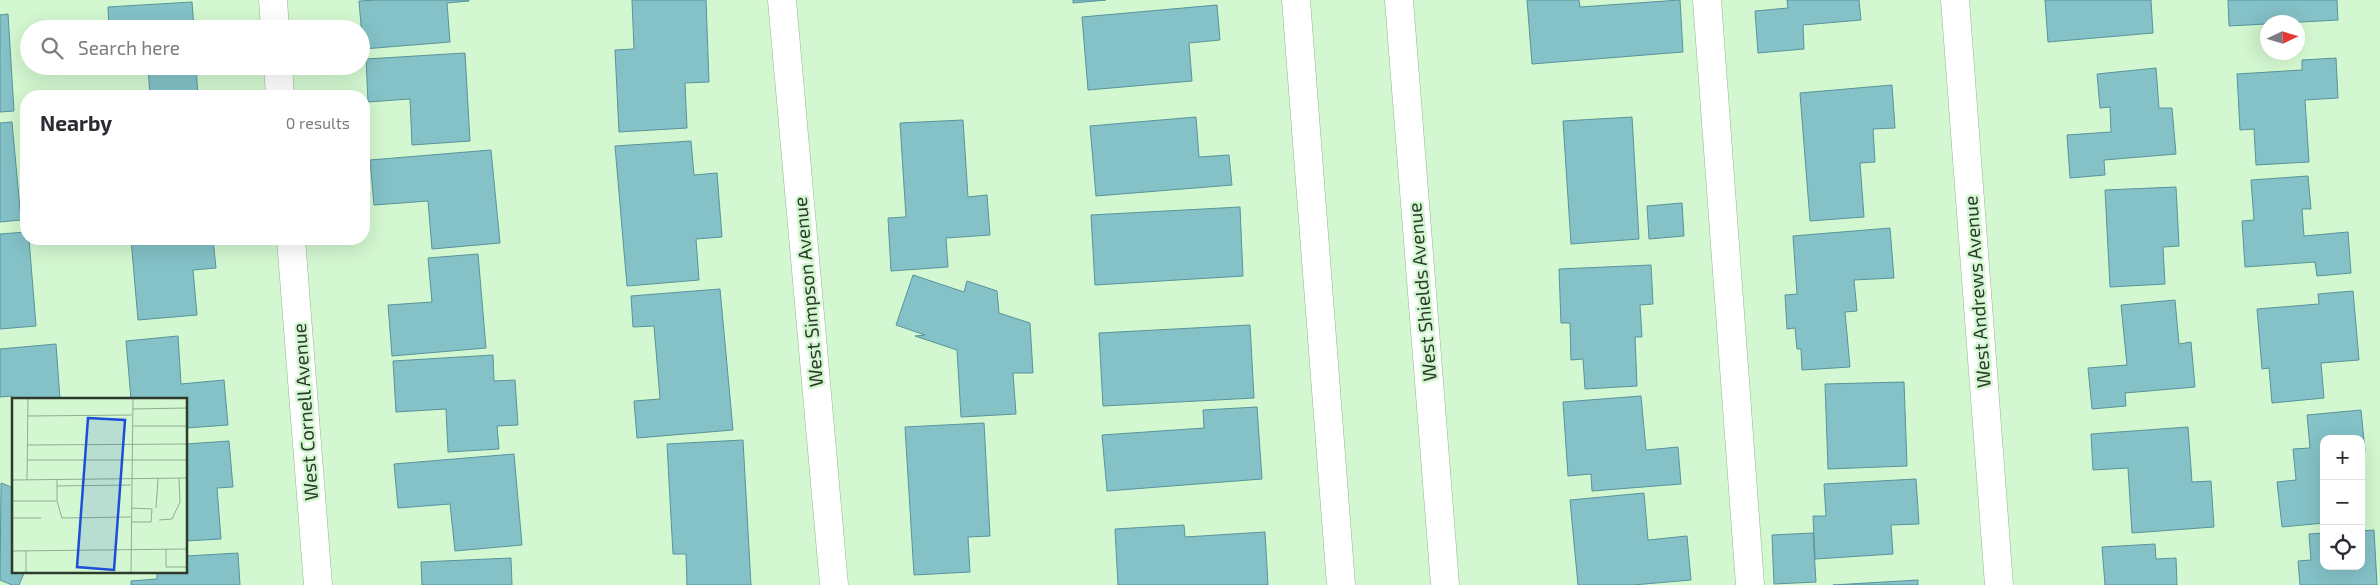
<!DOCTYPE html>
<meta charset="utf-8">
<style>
:root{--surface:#fff;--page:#f7f7f7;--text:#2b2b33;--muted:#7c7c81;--line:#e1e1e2}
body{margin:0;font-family:"Exo 2",sans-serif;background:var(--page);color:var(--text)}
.controls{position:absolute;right:15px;bottom:15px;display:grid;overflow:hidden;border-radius:10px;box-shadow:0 5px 20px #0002}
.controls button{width:45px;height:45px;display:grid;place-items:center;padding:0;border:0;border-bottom:1px solid var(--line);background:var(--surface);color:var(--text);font:25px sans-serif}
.compass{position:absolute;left:2260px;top:15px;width:45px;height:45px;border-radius:50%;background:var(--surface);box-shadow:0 5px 20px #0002;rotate:86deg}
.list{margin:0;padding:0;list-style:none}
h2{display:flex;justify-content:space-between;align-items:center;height:65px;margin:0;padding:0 20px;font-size:21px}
h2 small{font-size:16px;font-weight:400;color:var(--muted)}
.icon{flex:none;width:28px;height:28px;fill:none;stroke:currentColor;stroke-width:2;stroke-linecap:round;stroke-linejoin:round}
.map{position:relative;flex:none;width:2380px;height:585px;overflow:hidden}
.search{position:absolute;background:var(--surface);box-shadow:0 5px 20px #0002;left:20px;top:20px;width:350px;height:55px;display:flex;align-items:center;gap:12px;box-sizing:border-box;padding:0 18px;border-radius:28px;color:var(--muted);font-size:19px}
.panel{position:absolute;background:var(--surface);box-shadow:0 5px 20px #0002;left:20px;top:90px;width:350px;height:155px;border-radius:20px}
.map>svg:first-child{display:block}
.building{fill:#84c2c8;stroke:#58949a}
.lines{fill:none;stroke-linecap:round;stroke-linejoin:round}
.minor-casing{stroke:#94b692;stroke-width:29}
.major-casing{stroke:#94b692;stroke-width:29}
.minor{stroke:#fff;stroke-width:28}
.major{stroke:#fff;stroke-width:28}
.labels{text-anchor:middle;stroke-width:5;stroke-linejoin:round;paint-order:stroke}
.street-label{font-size:19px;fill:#2d3b2c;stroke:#d3f7d0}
.inset-road{fill:none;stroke:#91ac8e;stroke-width:1}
.view{fill:#1d4ed8;fill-opacity:0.15;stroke:#1d4ed8;stroke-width:2.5}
.inset-edge{fill:none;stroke:#2d3b2c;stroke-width:2.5}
</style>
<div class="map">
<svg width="2380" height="585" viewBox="0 0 2380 585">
<rect width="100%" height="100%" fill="#d3f7d0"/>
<path class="building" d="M377,0H469V1L447,3L450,42L363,49L359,1Z
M632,0H706L709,82L685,83L687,128L619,132L615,50L634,49Z
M1073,0H1106L1073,3Z
M1527,0H1579L1580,7L1680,0L1683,52L1532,64Z
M1787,0H1859L1861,20L1803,25L1804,49L1758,53L1755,11L1788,8Z
M2045,0H2151L2153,33L2048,42Z
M2228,0H2337L2338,20L2229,26Z
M192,2L194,29H109L108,7Z
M1217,5L1220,40L1189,43L1192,81L1088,90L1082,17Z
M8,14L14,111L0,112V15Z
M465,53L470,141L412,145L410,99L368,102L366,59Z
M2336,58L2338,98L2305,100L2309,162L2256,165L2254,129L2240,130L2237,74L2302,70V60Z
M148,66H196L198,96H150Z
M2156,68L2159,108H2172L2176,154L2104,160L2105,175L2070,178L2067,135L2111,132L2110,107L2100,108L2097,74Z
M1892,85L1895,128L1873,129L1875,162L1860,163L1864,217L1810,221L1800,93Z
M1196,117L1199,157L1229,155L1232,185L1096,196L1090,126Z
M1632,117L1639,239L1571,244L1563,121Z
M963,120L968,197L987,195L990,235L946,238L948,267L891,271L888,218L906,217L900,123Z
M12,122L21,220L0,222V123Z
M691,141L694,175L717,173L722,237L696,239L699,280L627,286L615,146Z
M491,150L500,243L432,249L428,201L374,205L370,160Z
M2308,176L2311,209H2302L2304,236L2348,232L2351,273L2317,276L2315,262L2245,267L2242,221L2254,220L2251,180Z
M2176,187L2179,246L2163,247L2165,284L2110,287L2105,190Z
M1682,203L1684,236L1649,239L1647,206Z
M1240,207L1243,276L1095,285L1091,215Z
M1890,228L1894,278L1854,280L1857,311L1845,312L1850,367L1802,370L1801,349H1797L1795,328L1787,329L1785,295L1797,294L1793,236Z
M26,232V239H29L36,326L0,329V234Z
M131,239H213L216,268L193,270L197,315L138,320Z
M478,254L486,348L392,356L388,305L432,302L428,258Z
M1651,265L1653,304L1640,305L1642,337H1635L1637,386L1585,389L1583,359L1571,360L1570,323H1561L1559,269Z
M913,275L964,292L967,281L997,291L999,313L1030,323L1033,373H1013L1016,414L961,417L957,350L915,336L925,335L896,325Z
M720,289L733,430L637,438L634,401L660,399L654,326L633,327L631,296Z
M2353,291L2359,360L2321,363L2324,398L2272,403L2269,368L2262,369L2257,309L2319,304L2318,294Z
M2175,300L2179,344L2191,342L2195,387L2125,393L2126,406L2092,409L2088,368L2127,365L2121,305Z
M1250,325L1254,398L1103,406L1099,333Z
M178,336L181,384L224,380L228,425L186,428V399H131L126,341Z
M56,344L60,399H14V412L12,396L0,397V349Z
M493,355L494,381L515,380L518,425L497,426L499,449L448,452L446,409L396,412L393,361Z
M1904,382L1907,466L1828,469L1825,384Z
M1641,396L1646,450L1678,447L1681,484L1592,491L1591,474L1568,476L1563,402Z
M1257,407L1262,479L1107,491L1102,435L1204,428L1203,410Z
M2361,410L2365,451L2361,452V439H2324V523L2282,527L2277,482L2296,480L2293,449L2310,448L2307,415Z
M984,423L990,536L968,537L970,572L914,575L905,427Z
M2188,427L2192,482L2211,481L2214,527L2132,533L2128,468L2093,470L2091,434Z
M743,440L751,585H687L686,554H673L667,444Z
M229,441L233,487L217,488L221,539L186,541V444Z
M514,454L522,545L455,551L450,504L398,508L394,464Z
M1916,479L1919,524L1891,525L1893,554L1815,559L1813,516H1826L1824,484Z
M1,483L14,488V571H25L19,585H12L0,580Z
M1644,493L1648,540L1687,536L1691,580L1633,585H1578L1570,500Z
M1184,525L1185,537L1265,532L1268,585H1118L1115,529Z
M2374,530L2377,585H2300L2298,561L2311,560L2309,534L2324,533V566H2361V531Z
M1813,533L1816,582L1774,584L1772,535Z
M2155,544L2156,559L2176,558L2177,585H2105L2102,547Z
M238,553L240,585H131V581L157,579V571H186V556Z
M511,558L512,585H422L421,562Z
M1918,580V585H1833Z"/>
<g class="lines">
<g class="minor-casing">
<path id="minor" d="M273,0L275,29
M782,0L834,585
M1296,0L1341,585
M1707,0L1750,585
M1955,0L1999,585
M278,66L280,96
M291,239L318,585"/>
</g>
<g class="major-casing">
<path id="major" d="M1399,0L1445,585"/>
</g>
<use href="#minor" class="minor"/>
<use href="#major" class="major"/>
</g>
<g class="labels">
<g class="street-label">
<text transform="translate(808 292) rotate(-95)" y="7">West Simpson Avenue</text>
<text transform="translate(1422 292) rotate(-95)" y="7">West Shields Avenue</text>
<text transform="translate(1977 292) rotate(-94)" y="7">West Andrews Avenue</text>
<text transform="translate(305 412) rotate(-94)" y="7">West Cornell Avenue</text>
</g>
</g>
<g transform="translate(12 398)">
<rect width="175" height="175" fill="#d3f7d0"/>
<path class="inset-road" d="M121,11L175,10M16,18L120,17M121,28H175M16,47L175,46M15,62H175M0,82L175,80M15,82L16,0M45,82V103L50,120L119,119M45,88L119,87M0,103H44M144,110L146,81M0,120H29M147,122L160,121L168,104L167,81M119,124H139L140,111L119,110M154,151V169H175M0,153L175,151M14,175V153M119,175L121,0"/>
<path class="view" d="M76,20L113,22L102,172L65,169Z"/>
<rect width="175" height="175" class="inset-edge"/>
</g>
</svg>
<div class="controls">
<button>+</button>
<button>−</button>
<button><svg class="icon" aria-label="locate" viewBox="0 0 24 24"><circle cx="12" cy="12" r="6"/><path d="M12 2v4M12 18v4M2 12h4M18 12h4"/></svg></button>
</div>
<svg class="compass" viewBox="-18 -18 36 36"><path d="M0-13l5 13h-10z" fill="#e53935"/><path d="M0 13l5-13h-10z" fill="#7c7c81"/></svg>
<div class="search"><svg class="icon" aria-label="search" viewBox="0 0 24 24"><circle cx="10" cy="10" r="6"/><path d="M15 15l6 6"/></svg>Search here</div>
<section class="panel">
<h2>Nearby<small>0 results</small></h2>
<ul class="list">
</ul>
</section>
</div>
